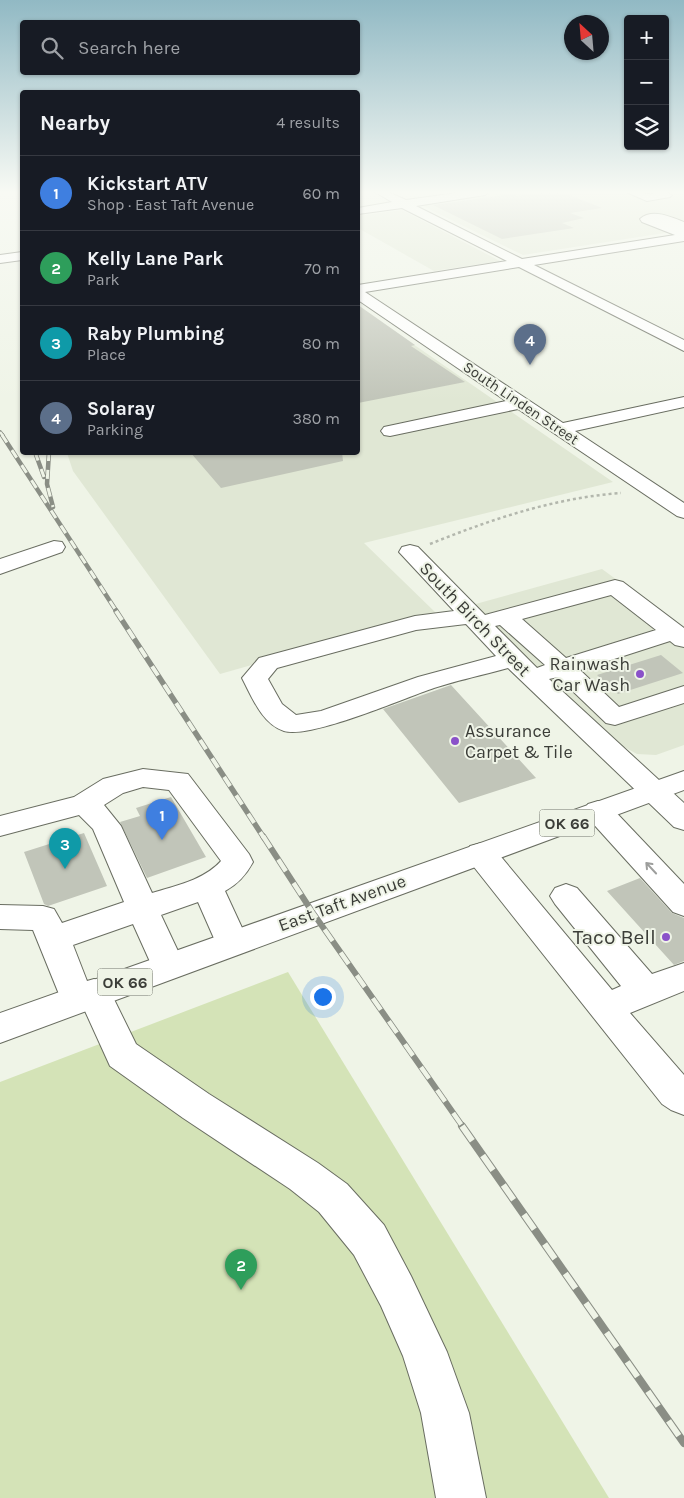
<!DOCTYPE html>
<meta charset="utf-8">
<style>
:root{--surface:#171b24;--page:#20242c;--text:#f1f3f6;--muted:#9ea1a6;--line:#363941;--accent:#ea580c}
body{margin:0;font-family:Karla,sans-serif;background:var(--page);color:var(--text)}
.controls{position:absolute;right:15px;top:15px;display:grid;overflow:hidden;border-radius:5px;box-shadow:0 1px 4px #0004}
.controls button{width:45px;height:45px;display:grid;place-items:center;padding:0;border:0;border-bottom:1px solid var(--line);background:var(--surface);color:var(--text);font:25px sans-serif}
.compass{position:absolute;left:564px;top:15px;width:45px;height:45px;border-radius:50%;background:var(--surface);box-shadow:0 1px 4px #0004;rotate:334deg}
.you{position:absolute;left:322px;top:996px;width:18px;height:18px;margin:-12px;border:4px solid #fff;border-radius:50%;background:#1a73e8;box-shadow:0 0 0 8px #1a73e833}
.badge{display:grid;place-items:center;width:32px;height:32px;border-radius:50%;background:var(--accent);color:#fff;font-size:16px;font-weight:700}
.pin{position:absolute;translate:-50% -41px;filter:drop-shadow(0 1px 2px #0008)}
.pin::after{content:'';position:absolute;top:26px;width:18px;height:15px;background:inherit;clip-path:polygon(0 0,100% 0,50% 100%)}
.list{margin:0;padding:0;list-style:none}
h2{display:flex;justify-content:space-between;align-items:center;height:65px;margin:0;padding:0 20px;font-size:21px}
h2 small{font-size:16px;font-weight:400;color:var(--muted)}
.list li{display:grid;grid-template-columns:32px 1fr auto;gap:15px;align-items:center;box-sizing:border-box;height:75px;padding:0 20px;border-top:1px solid var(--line)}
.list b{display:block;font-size:19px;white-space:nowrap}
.list p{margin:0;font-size:16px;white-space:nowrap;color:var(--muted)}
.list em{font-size:16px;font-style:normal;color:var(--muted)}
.icon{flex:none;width:28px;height:28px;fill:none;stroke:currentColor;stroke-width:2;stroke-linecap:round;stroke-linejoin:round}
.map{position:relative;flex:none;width:684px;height:1498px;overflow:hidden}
.search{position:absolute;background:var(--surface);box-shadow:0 1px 4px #0004;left:20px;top:20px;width:340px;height:55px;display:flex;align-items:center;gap:12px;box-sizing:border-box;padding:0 18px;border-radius:5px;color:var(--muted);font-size:19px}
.panel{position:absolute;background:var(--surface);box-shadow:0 1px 4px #0004;left:20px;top:90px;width:340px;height:365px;border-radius:5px}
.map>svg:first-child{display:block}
.built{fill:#e0e7d4}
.green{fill:#d4e3b7}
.building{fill:#c1c5b9}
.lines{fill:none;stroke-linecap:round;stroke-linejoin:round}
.minor-casing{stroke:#696d61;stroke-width:2}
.major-casing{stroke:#696d61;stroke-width:2}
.path{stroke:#b3b7ad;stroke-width:2.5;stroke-dasharray:3 3;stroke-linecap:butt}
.minor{fill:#fff;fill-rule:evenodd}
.major{fill:#fff;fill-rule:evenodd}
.rail-far4-casing{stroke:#8a8e85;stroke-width:4}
.rail-far3-casing{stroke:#8a8e85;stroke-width:4.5}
.rail-far2-casing{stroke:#8a8e85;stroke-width:5.5}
.rail-far1-casing{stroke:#8a8e85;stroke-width:6}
.rail-casing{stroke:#8a8e85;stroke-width:8}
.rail-far4{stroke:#eff4e7;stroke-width:2.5;stroke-dasharray:7;stroke-linecap:butt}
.rail-far3{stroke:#eff4e7;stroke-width:3;stroke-dasharray:9;stroke-linecap:butt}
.rail-far2{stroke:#eff4e7;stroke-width:4;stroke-dasharray:11;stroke-linecap:butt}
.rail-far1{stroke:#eff4e7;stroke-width:4.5;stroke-dasharray:14;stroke-linecap:butt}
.rail{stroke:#eff4e7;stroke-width:6;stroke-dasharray:18;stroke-linecap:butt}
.oneway{stroke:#9d9e9c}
.poi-dot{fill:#8a51c9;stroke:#eff4e7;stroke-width:2}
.labels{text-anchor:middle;stroke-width:4;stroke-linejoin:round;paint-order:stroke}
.far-street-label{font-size:15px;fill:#3b3d38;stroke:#eff4e7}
.shield{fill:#eff4e7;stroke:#71746c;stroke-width:1}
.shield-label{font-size:16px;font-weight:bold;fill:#3b3d38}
.street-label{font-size:18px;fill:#3b3d38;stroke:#eff4e7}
.poi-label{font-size:18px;fill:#3b3d38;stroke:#eff4e7;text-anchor:end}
.near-poi-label{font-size:21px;fill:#3b3d38;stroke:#eff4e7;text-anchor:end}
</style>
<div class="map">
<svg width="684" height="1498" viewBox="0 0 684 1498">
<rect width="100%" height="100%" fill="#eff4e7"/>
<path class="built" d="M513,192H683L684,230L523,255L423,206L425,204Z
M402,210L500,261L434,271L358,228V216Z
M358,306L613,482L364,543L436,613L220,674L73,471L67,453L358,452Z
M602,569L684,629V745L656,755L637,754L615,742L472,605Z"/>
<path class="green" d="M288,972L609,1498H0V1082Z"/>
<path class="building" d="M545,192H562L602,208L570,213L584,218L562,223L574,228L502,239L433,205L512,194L516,196Z
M358,305L415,345L411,346L465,382L358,403Z
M190,452H342L343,461L221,488Z
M661,655L683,673L618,694L597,675Z
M451,685L536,778L459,803L383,709Z
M171,797L206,857L147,878L120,822L140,816L136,808Z
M84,833L107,886L48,906L44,904L24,852Z
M640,878L672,913L684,918V961L674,965L607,891Z"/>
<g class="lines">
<g class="minor-casing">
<path id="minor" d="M375,192H388L406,200L464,192H490L485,195L416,206L522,259L675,235L642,222L640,219C652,208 671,217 684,222V241L534,265L684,340V351L519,267L365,292L563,423L684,397V407L575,431L684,503V518L677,516L518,409L390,436L384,435L381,431L384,427L506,401L358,300V285L507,261L402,208L358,214V208L392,202Z
M626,192C635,191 645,195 653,194L652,192H667L672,195L670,197L647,201Z
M22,252V260L0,263V255Z
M54,541L62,542L65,547L62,552L0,574V559Z
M410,545L418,547L485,615L615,580L623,582L684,628V647L675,645L670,641L580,670L619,707L684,686V703L615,725L606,723L558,677L549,679L684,803V830L674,827L508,668C483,675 458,680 434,688C404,698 311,739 284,731C262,724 252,697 242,678L259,658L415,616L454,611L399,552L402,547ZM611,595L656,630L566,658L522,619ZM466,624L496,656L418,677L321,711L296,715L282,704L268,679L277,668L416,630ZM500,625L545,665L537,668L495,626Z
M143,769L188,774L249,854L253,862C246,875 238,884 225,891L249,943L244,952L232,956L220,952L198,902L161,915L185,966L180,975L168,979L156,975L133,924L73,945L87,981L94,979L106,983L136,1044L209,1094L318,1163L347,1184L384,1225L411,1276L447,1352L469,1413L486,1498H436L421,1413L403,1356L381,1306L354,1255L319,1212L290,1189L183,1118L110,1066L85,1011L77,1013L65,1009L33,930L0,929V905L43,906L54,909L62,923L124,902L93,829L79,815L0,836V816L74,797L103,779ZM143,787L169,790L221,861C204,880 175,886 152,893L121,826L104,805L123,793Z
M598,801L608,804L684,884V916L673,912L588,818L583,811L588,804Z
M481,843L492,846L612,990L621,986L555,904L550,896L555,888L566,884L577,888L652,974L684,963V991L630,1013L684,1075V1115L671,1110L662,1104L470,862L466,854L470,846Z"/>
</g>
<g class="major-casing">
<path id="major" d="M684,771V790L0,1043V1013Z"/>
</g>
<path class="path" d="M430,544C492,519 554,498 621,493"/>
<use href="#minor" class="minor"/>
<use href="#major" class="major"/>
<g class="rail-far4-casing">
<path id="rail-far4" d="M0,432L3,436"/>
</g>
<g class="rail-far3-casing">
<path id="rail-far3" d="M2,435L117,612
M35,452L44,477
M49,452L47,484L53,507"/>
</g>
<g class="rail-far2-casing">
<path id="rail-far2" d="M116,611L264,838"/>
</g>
<g class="rail-far1-casing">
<path id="rail-far1" d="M263,836L313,913L463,1127"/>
</g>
<g class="rail-casing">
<path id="rail" d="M462,1126L684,1443"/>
</g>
<use href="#rail-far4" class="rail-far4"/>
<use href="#rail-far3" class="rail-far3"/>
<use href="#rail-far2" class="rail-far2"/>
<use href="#rail-far1" class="rail-far1"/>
<use href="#rail" class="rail"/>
</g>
<defs><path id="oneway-shaft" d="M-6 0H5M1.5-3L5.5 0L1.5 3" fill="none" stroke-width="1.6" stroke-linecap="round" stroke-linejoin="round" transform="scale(1.25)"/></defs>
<use class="oneway" href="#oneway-shaft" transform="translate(651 868) rotate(-133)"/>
<linearGradient id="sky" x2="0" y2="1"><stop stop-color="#91b9c4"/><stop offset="0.48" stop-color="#f8faf4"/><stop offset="1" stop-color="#f8faf4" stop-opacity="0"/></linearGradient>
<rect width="684" height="401" fill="url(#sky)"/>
<g class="poi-dot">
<circle cx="640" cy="674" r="5"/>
<circle cx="455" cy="741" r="5"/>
<circle cx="666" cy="937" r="5"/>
</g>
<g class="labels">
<g class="far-street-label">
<text transform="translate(521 403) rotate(34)" y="5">South Linden Street</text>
</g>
<g class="shield">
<rect x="539.5" y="809.5" width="55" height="27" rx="4"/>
<rect x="97.5" y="968.5" width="55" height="27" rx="4"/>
</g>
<g class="shield-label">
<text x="567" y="829">OK 66</text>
<text x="125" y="988">OK 66</text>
</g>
<g class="street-label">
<text transform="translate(475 619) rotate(46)" y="6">South Birch Street</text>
<text transform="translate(342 903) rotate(-20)" y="6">East Taft Avenue</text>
</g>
<g class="poi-label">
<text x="630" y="670">Rainwash<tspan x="630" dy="21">Car Wash</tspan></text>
<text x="465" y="737" text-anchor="start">Assurance<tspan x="465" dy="21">Carpet &amp; Tile</tspan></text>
</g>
<g class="near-poi-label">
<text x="656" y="944">Taco Bell</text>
</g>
</g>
</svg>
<div class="controls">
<button>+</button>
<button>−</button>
<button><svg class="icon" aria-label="layers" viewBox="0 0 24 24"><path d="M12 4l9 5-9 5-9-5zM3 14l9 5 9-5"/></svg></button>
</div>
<svg class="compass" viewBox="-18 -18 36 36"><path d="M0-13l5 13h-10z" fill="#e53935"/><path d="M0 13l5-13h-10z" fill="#9ea1a6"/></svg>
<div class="you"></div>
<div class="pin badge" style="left:162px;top:840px;background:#3f7fe0">1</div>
<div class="pin badge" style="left:241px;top:1290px;background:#2e9e5b">2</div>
<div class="pin badge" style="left:65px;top:869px;background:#0f9aa8">3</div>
<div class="pin badge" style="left:530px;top:365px;background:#5c6f8a">4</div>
<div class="search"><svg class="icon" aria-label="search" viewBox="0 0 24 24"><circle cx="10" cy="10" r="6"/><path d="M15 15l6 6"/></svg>Search here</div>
<section class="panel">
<h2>Nearby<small>4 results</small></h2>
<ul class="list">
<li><span class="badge" style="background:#3f7fe0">1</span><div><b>Kickstart ATV</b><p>Shop · East Taft Avenue</p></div><em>60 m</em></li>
<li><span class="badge" style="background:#2e9e5b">2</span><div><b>Kelly Lane Park</b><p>Park</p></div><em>70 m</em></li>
<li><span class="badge" style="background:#0f9aa8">3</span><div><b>Raby Plumbing</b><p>Place</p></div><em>80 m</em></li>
<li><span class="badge" style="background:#5c6f8a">4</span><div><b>Solaray</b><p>Parking</p></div><em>380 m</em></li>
</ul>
</section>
</div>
